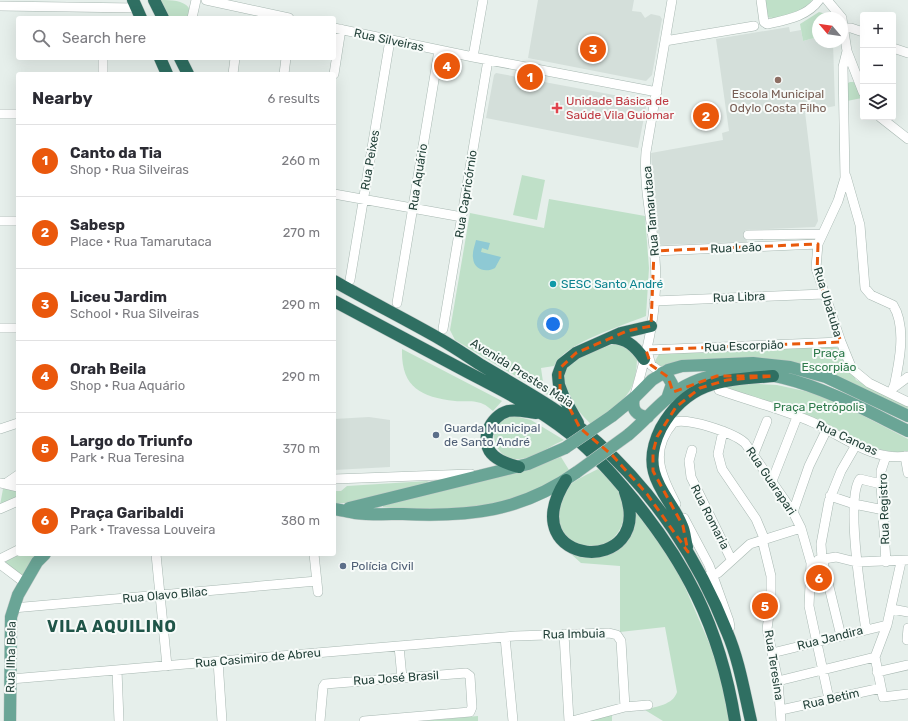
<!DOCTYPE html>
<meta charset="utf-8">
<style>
:root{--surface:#fff;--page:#f2f2f3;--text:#2b2b33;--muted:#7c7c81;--line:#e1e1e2;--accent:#ea580c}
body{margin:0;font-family:Rubik,sans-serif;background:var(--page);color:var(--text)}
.controls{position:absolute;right:12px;top:12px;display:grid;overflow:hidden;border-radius:4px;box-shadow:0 4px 16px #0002}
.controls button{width:36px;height:36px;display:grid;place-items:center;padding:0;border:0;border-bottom:1px solid var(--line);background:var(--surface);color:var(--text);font:20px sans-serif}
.compass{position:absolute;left:812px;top:12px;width:36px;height:36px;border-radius:50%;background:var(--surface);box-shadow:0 4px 16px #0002;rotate:299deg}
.you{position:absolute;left:553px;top:324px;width:14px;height:14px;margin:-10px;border:3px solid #fff;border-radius:50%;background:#1a73e8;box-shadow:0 0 0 6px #1a73e833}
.badge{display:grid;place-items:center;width:26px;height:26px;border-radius:50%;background:var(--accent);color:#fff;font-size:13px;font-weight:700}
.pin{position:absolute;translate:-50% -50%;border:2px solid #fff;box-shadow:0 1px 4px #0006}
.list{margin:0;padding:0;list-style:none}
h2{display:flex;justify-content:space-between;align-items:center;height:52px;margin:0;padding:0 16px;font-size:17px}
h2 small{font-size:13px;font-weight:400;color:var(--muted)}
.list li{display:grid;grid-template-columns:26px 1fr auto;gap:12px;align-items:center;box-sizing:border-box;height:72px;padding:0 16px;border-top:1px solid var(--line)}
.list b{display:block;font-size:15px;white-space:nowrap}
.list p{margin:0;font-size:13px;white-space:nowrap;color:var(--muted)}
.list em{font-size:13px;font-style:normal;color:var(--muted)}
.icon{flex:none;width:22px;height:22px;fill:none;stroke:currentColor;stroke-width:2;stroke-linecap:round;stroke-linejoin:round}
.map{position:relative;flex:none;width:908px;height:721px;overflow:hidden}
.search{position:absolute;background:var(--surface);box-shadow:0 4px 16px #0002;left:16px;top:16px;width:320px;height:44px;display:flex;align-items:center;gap:10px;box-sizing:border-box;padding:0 14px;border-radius:4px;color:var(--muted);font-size:15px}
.panel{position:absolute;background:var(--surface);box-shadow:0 4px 16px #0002;left:16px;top:72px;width:320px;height:484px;border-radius:4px}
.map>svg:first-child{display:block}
.built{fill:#d4dfda}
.green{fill:#bfe0c8}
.water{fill:#8ec9d4}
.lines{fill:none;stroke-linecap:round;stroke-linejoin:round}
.minor-casing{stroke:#a8b8b2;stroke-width:10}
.major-casing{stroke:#c2cac8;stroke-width:13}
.highway-casing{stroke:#c2cac8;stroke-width:13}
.minor{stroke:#fff;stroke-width:9}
.major{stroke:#6aa596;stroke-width:12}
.highway{stroke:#2f6f62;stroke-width:12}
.major-bridge-casing{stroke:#c2cac8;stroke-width:13;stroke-linecap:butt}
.major-bridge{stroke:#6aa596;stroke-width:12}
.marked{fill:none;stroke:#e8590c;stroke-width:3;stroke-dasharray:8 5;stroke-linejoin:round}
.education-dot{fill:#8d6e63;stroke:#f7fbf9;stroke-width:1.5}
.health-dot{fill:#e0444e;stroke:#f7fbf9;stroke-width:1.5}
.culture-dot{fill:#0f9aa8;stroke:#f7fbf9;stroke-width:1.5}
.service-dot{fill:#5c6f8a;stroke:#f7fbf9;stroke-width:1.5}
.labels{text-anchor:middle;stroke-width:4;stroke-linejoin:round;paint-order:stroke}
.street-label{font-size:12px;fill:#24423a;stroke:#f7fbf9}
.education-label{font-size:12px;fill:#785e54;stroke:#f7fbf9}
.health-label{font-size:12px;fill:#be3a42;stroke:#f7fbf9;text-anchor:start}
.culture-label{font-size:12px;fill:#0d838f;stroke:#f7fbf9;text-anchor:start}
.park-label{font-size:12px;fill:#2d7a4b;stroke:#f7fbf9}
.service-label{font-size:12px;fill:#4e5e75;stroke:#f7fbf9;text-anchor:start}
.district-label{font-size:16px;font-weight:bold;letter-spacing:1px;fill:#1f5548;stroke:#f7fbf9}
</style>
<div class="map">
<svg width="908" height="721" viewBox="0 0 908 721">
<rect width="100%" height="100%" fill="#e6efeb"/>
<path class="built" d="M538,0H634L632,11L641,12L645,18L651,14L660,16L662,19L652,75L646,81L528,58Z
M789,27L790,32L801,30L803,41L818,37V42H833L835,106L805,112L818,221L815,227L745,230L747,242L661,245L659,243L660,237L658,236L655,211L651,153L723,140L722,133L729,131L716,39Z
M496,73L646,101L647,102L638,148L486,118L494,75Z
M369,417L390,420V467L334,470V419Z"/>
<path class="green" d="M161,0C171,0 183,0 189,8V18H166L160,3Z
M764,0H812C807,10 777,22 768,17Z
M819,12L826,14L831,18H818V37L803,41L800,24Z
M850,82H854L862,98L847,101L848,83Z
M522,175L545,180L537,220L513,215Z
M549,199L645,216L649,268L646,316C622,326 564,343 554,366L541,368L543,382L553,390L556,400L455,340L450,330L470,213L544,228Z
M623,343L637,359C636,398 619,403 591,424C577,411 554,384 569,365C574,359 583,356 590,353C602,348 610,344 623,343Z
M834,346L840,349L856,380L908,406V412L816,368H662L657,365L655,361L659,354Z
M402,349L502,401L493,411C489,408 486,405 483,404C475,400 463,402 455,401C420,397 401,387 402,349Z
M738,383L777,385L823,395L908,439V452C869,455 844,429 809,416C780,405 749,396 720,386Z
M511,415L531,420L564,440C550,446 530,461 514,459C497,457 487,434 500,421C502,418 507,417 511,415Z
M561,457L569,470L551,482L526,495L485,507L427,511L383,507V505L530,468Z
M598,469C606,476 619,486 622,496C635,536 592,566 565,534C560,527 558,524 558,515C557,486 575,481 598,469Z
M427,481L429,482L348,503H334V491H341L347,486Z
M5,488L18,491V497L0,505L3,489Z
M632,503L678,571L710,645L724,688L732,721H663L645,710C657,706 673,705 677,692L665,627L620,632V566L581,563L571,554C585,560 599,559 612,552Z
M18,554H41L23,576L5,562Z
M819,565L827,587L811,591L815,568Z
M612,714V721H585Z
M478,716V721H422Z"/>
<path class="water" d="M476,240L490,243L488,250L482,248L481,252L501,257L495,268C486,273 474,270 473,258C472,252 475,245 476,240Z"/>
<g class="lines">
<g class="minor-casing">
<path id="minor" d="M206,0L289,18
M761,0L764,22L767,24C785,20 807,17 819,0
M827,0L842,18
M0,6L136,8
M192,18L196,0
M842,19L847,51L863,92
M334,28L473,57L657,92
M844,28H851L863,32
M665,41L754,26
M893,48L908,53
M847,51L843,67L845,178L838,201L818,244L816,268L841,342L852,369L869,383L908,402
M473,57L483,0
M103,74V58
M233,74L235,58
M284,74L286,58
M334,74L341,29
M0,114H18
M880,117L908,139
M846,176L860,225L865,288L871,295L893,305C907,327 899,364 894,387
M334,194L462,217
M0,221H18
M748,235L822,234
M654,251L818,244
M350,280L390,40
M654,301L824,294
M397,303L439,50
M0,328H18
M443,329L488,60
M647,350L841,342
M647,351L651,365L662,373
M893,388L908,377
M719,390C750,401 782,409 812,422C842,435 872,462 908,456
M634,398C647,353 659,306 655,259C653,224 643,187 646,152L672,0
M0,429L18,423
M723,431L718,454L722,469L756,519L764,538
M692,450L689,461L691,477L731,559
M753,456L767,421
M886,456L881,471V484L886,562
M905,456L908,473
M334,479L471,474
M772,481L797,417
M0,483L18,487
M5,484L18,475
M830,496L854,504L884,510
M676,504C661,476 649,451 673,423C685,416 734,433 745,443L793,512L801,528L811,563L809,606L829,699
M0,509L18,501
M793,512L809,466L827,429
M684,518L709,565L729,621L730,627L727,631
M762,539L771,576V600L767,629L778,681L781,721
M156,554L167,666
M314,554L318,592
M0,559L18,550
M818,560L836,557L856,562L908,560
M901,562L887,625L875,657L883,697L908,694
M0,564L25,583
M706,577L718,573L750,544L801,528
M13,608L317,581
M892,609L908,612
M866,630C862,603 845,498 860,479L881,484
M564,634L569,721
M841,636L822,558L821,544L829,501L841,471L856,445
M505,637L513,721
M907,640L908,628
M399,646L402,678
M772,653L887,625
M218,661L222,721
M117,670L119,721
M877,672L908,665
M11,679L515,636L609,633L617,635L621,641L625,707
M778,681L875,657
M781,710L881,688
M320,721L323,687L325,684L466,673L470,676L472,707L470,712L364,721
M572,721L625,707L648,705"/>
</g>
<g class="major-casing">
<path id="major" d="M662,373L668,377L672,384L667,399
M634,398C631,410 637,416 648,417
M612,416L634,398L652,380L668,370L682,366L753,363L790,367L826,377L908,416
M628,435C645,421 660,402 678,390C751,344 842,399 908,431
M349,508L528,464L565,448
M334,509C341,510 348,512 355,513C370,515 388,514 403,514C469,517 521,512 577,472
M10,721L11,617L18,595L37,562L45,554"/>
</g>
<g class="highway-casing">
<path id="highway" d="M133,0L141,18
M154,0L163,18
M160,58L167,74
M180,58L188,74
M334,281C369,301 405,319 440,339C454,347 467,356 481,365C521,389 562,410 597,442C655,493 699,561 727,632C739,660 744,691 751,721
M334,301C379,325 424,349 469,373C504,391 539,409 569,433C590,449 606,467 623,487C685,559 720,627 735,721
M610,338C626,337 636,347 644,359
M578,423L564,398L559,385L558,375L562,364L576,353L621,333L651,326
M519,467C511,465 501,462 494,456C478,442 490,416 508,411C517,409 527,412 536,413
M566,480C510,568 657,579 625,492
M687,547C685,540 685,532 682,526C675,507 659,492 654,472C650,457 654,442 661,428C688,380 724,380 773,376"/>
</g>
<use href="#minor" class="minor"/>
<use href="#major" class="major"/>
<use href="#highway" class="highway"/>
<g class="major-bridge-casing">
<path id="major-bridge" d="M565,448L612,416
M577,472L628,435"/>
</g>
<use href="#major-bridge" class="major-bridge"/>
</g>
<path class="marked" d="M818,244L817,274L841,342L646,350L651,365L668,377L673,392L717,376H773L727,380L700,388L676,407L657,437L653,452V471L683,526L688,552L647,494L613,456L580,428L560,390V368L576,353L627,331L651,326L654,251Z"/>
<circle class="education-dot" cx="778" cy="80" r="4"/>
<path class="health-dot" d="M555 102h4v4h4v4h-4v4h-4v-4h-4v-4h4z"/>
<circle class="culture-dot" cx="553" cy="284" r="4"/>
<g class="service-dot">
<circle cx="436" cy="435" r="4"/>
<circle cx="343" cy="566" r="4"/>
</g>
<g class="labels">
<g class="street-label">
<text transform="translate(389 40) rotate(12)" y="4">Rua Silveiras</text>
<text transform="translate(370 160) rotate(-80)" y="4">Rua Peixes</text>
<text transform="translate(418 177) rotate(-81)" y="4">Rua Aquário</text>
<text transform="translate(466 194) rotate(-81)" y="4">Rua Capricórnio</text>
<text transform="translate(651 211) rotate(-95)" y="4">Rua Tamarutaca</text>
<text transform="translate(736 248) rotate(-2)" y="4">Rua Leão</text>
<text transform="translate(739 297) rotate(-2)" y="4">Rua Libra</text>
<text transform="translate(828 302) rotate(73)" y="4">Rua Ubatuba</text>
<text transform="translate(744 346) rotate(-2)" y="4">Rua Escorpião</text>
<text transform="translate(522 373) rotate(32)" y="4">Avenida Prestes Maia</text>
<text transform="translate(847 438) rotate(25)" y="4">Rua Canoas</text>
<text transform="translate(771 481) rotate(56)" y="4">Rua Guarapari</text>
<text transform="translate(884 509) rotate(-92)" y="4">Rua Registro</text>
<text transform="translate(710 517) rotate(63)" y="4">Rua Romaria</text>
<text transform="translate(165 595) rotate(-5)" y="4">Rua Olavo Bilac</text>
<text transform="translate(574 634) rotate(-1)" y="4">Rua Imbuia</text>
<text transform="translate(830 638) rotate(-14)" y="4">Rua Jandira</text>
<text transform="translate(11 657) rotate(-89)" y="4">Rua Ilha Bela</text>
<text transform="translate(258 658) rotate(-5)" y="4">Rua Casimiro de Abreu</text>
<text transform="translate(774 665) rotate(81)" y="4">Rua Teresina</text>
<text transform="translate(396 678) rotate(-4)" y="4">Rua José Brasil</text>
<text transform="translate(831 699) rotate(-13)" y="4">Rua Betim</text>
</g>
<g class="education-label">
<text x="778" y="98">Escola Municipal<tspan x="778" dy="14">Odylo Costa Filho</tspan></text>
</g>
<g class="health-label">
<text x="566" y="105">Unidade Básica de<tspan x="566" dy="14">Saúde Vila Guiomar</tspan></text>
</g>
<g class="culture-label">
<text x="561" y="288">SESC Santo André</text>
</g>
<g class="park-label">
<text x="829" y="357">Praça<tspan x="829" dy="14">Escorpião</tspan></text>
<text x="819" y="411">Praça Petrópolis</text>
</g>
<g class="service-label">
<text x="444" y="432">Guarda Municipal<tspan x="444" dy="14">de Santo André</tspan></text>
<text x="351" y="570">Polícia Civil</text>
</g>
<g class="district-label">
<text x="112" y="632">VILA AQUILINO</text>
</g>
</g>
</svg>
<div class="controls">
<button>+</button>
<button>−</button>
<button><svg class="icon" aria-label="layers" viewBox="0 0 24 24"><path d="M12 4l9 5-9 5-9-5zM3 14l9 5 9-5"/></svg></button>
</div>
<svg class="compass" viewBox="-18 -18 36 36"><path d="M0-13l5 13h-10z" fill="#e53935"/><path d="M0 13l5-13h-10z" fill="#7c7c81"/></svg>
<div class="you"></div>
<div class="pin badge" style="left:530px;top:77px">1</div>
<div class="pin badge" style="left:706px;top:116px">2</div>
<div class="pin badge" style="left:593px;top:49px">3</div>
<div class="pin badge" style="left:447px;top:66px">4</div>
<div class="pin badge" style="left:765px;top:606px">5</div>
<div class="pin badge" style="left:819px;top:578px">6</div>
<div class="search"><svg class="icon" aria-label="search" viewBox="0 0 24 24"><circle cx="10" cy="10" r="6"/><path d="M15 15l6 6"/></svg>Search here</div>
<section class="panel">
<h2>Nearby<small>6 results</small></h2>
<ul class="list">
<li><span class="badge">1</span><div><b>Canto da Tia</b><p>Shop · Rua Silveiras</p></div><em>260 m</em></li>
<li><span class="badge">2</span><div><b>Sabesp</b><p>Place · Rua Tamarutaca</p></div><em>270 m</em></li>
<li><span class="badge">3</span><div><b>Liceu Jardim</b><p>School · Rua Silveiras</p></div><em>290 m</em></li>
<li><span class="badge">4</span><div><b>Orah Beila</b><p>Shop · Rua Aquário</p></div><em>290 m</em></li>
<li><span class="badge">5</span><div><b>Largo do Triunfo</b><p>Park · Rua Teresina</p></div><em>370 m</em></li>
<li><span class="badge">6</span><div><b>Praça Garibaldi</b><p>Park · Travessa Louveira</p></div><em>380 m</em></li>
</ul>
</section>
</div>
